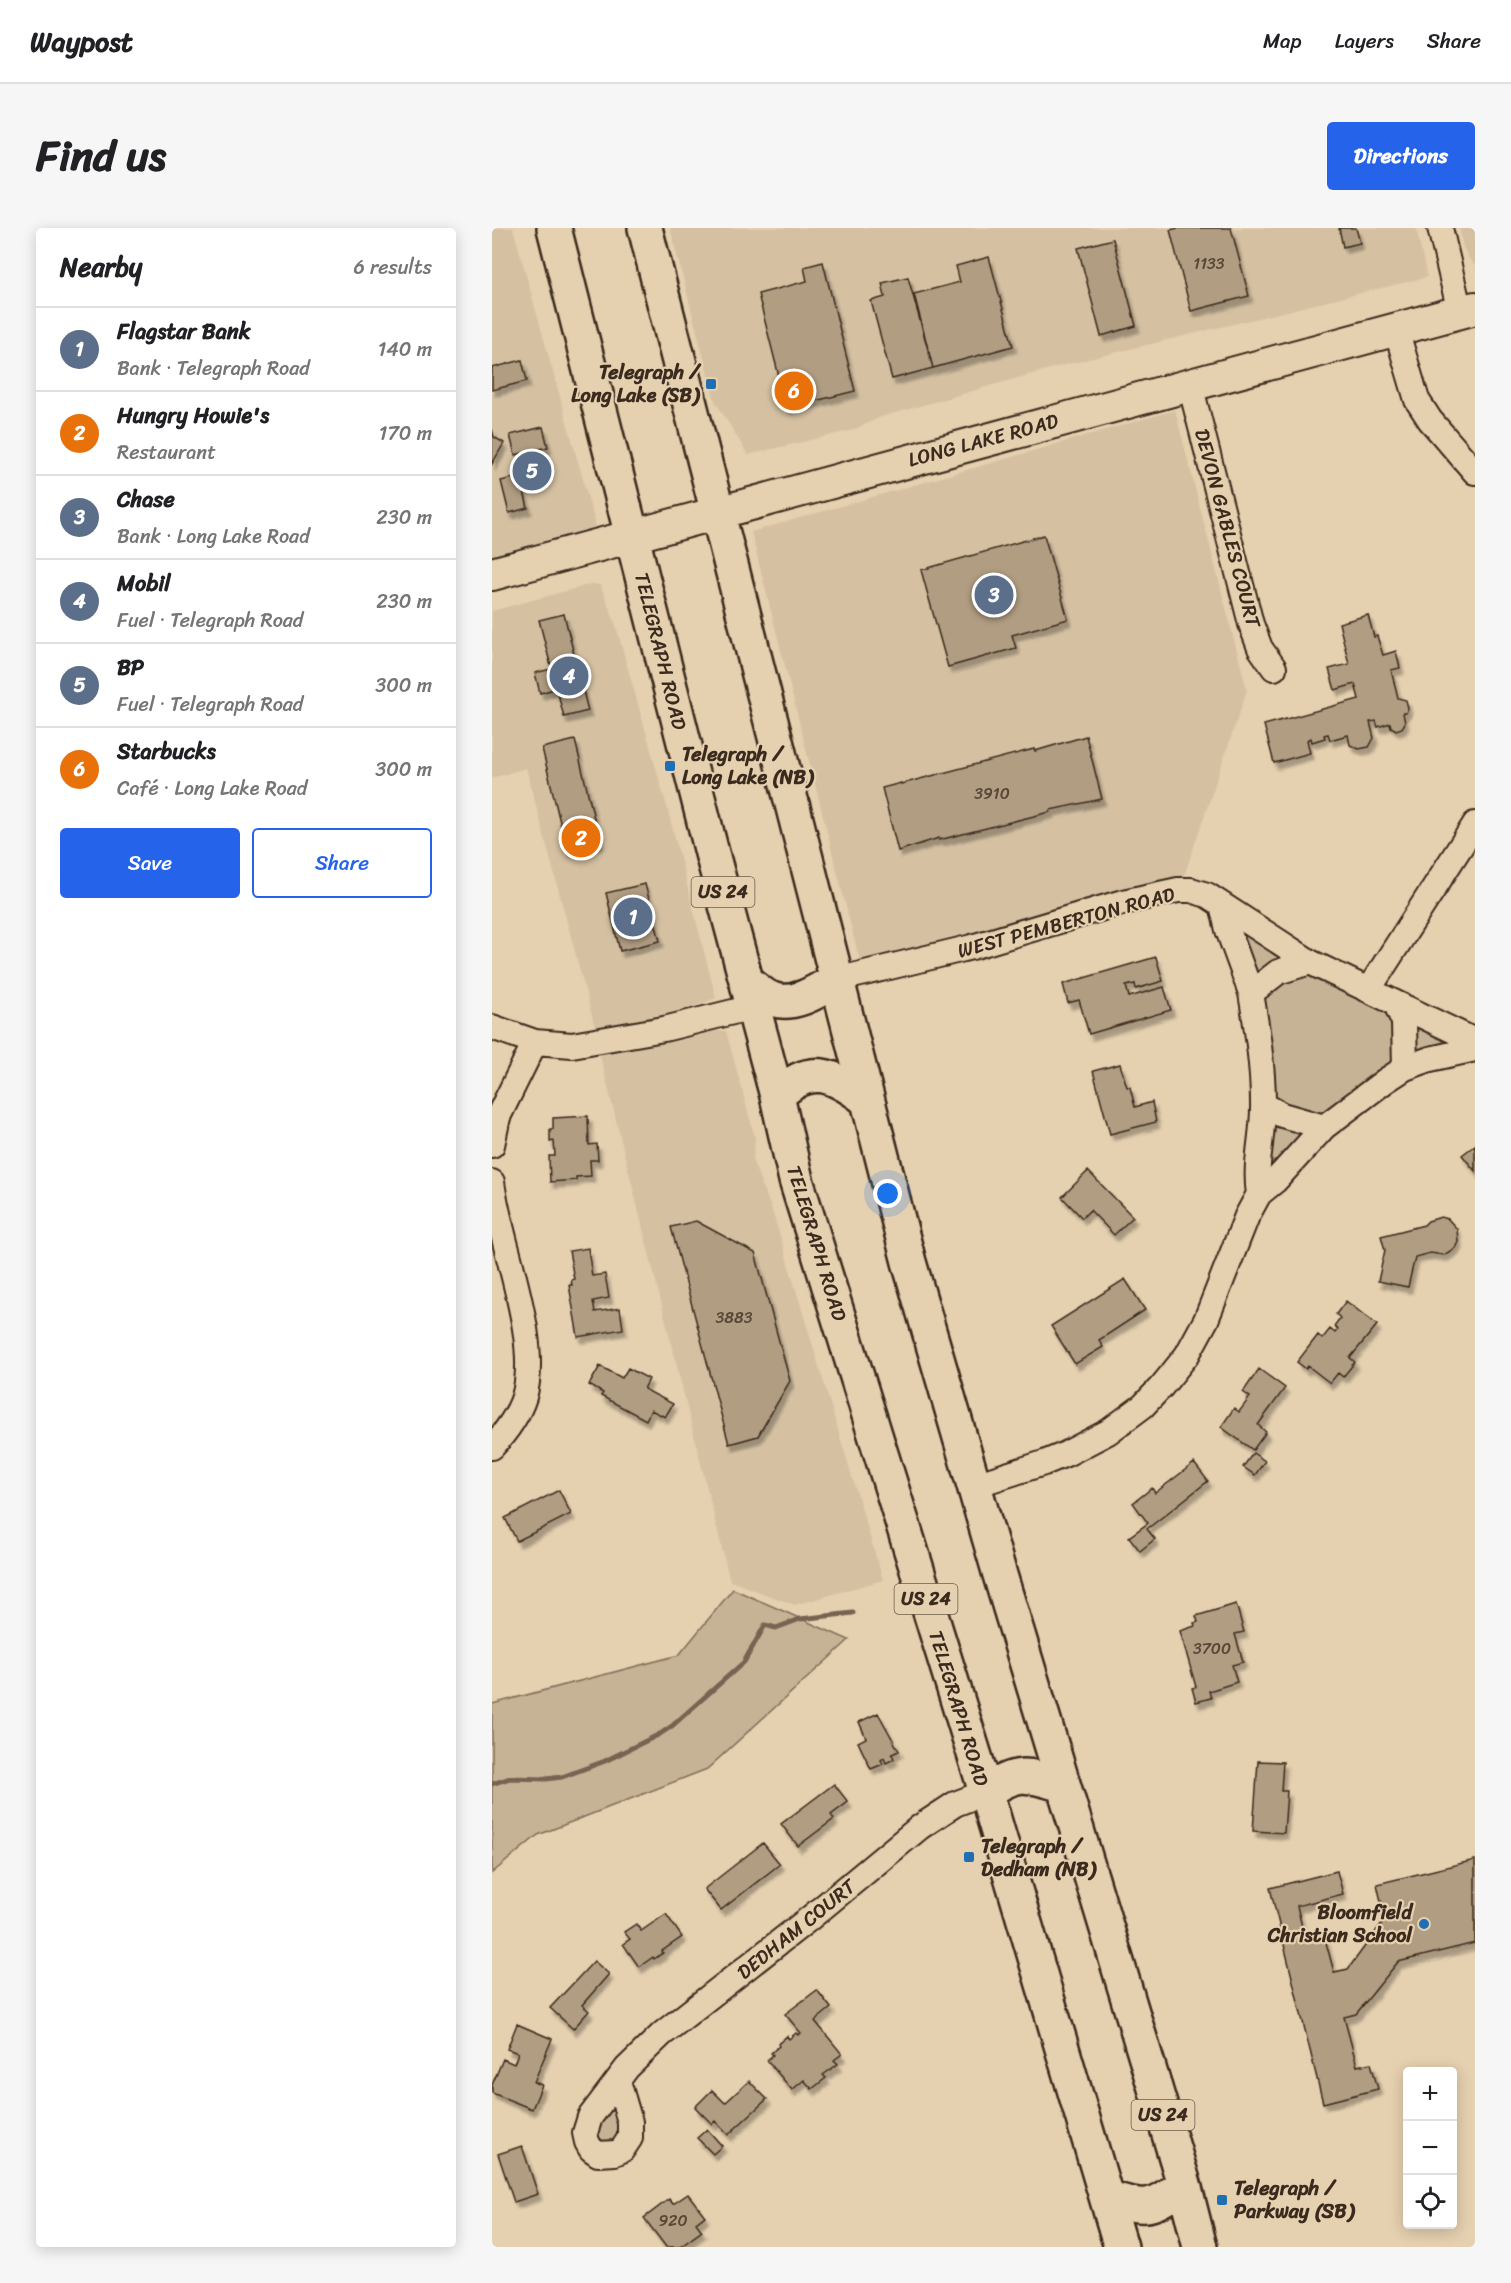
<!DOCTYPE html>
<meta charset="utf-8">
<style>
:root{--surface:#fff;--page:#f6f6f6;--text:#202124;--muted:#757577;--line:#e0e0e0;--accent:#2563eb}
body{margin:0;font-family:Sriracha,sans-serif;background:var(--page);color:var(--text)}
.controls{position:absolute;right:18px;bottom:18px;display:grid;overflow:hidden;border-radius:6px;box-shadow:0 3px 15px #0003}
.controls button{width:54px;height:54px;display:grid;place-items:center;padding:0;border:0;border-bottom:2px solid var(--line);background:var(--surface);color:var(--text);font:30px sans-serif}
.you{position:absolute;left:396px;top:966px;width:21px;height:21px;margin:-15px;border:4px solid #fff;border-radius:50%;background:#1a73e8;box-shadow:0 0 0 9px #1a73e833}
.badge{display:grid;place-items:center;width:39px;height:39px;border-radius:50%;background:var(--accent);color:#fff;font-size:20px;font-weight:700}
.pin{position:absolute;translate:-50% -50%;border:3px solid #fff;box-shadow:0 2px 6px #0006}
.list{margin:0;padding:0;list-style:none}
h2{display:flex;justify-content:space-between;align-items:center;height:78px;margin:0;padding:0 24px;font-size:26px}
h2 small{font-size:20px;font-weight:400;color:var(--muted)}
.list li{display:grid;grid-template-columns:39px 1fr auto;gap:18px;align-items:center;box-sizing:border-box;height:84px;padding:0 24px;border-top:2px solid var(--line)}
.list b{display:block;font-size:22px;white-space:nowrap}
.list p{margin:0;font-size:20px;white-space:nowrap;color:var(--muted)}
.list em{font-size:20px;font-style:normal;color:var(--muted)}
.actions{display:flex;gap:12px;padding:18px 24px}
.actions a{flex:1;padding:14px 0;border:2px solid var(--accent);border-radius:6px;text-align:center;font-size:21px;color:var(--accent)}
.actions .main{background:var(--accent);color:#fff}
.icon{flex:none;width:33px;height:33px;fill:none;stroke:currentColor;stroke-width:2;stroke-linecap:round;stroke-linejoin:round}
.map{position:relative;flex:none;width:983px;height:2019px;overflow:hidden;border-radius:6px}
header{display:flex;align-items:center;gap:36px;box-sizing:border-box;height:84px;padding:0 30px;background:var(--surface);border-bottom:2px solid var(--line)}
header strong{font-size:28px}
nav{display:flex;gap:33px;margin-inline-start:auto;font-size:21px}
.intro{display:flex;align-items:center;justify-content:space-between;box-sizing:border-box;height:144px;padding:0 36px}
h1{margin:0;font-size:42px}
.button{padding:15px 27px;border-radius:6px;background:var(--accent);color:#fff;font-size:21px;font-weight:700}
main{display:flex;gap:36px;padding:0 36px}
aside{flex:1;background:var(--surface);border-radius:6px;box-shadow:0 3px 15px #0003}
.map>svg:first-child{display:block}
.built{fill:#d5c1a2}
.green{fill:#c6b295;stroke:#806e5a;stroke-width:1.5}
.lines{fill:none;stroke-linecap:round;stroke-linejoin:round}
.stream{stroke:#766451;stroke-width:5}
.building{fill:#b19d82;stroke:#3b2a1e;stroke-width:1.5;filter:url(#shadow)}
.minor-casing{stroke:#3b2a1e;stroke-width:28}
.major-casing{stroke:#3b2a1e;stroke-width:36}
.highway-casing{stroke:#3b2a1e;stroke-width:38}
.minor{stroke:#e5d0af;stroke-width:24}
.major{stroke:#e5d0af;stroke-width:32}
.highway{stroke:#e5d0af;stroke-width:33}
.poi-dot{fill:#1f6fb2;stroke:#e5d0af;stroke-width:2}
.labels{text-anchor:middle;stroke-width:4.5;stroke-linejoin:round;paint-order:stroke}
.number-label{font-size:16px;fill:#584737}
.shield{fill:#e5d0af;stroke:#6e5c4a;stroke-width:1.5}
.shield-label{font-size:18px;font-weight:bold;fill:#3b2a1e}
.poi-label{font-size:20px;font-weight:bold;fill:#3b2a1e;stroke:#e5d0af;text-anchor:start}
.street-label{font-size:20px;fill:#3b2a1e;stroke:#e5d0af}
</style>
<header>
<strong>Waypost</strong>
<nav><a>Map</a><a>Layers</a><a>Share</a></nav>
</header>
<div class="intro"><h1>Find us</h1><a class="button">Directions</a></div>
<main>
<aside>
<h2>Nearby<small>6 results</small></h2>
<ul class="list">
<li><span class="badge" style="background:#5c6f8a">1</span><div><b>Flagstar Bank</b><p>Bank · Telegraph Road</p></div><em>140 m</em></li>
<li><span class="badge" style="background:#e8710a">2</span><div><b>Hungry Howie's</b><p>Restaurant</p></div><em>170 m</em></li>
<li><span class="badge" style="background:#5c6f8a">3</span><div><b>Chase</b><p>Bank · Long Lake Road</p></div><em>230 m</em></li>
<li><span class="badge" style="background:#5c6f8a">4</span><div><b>Mobil</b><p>Fuel · Telegraph Road</p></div><em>230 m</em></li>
<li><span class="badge" style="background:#5c6f8a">5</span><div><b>BP</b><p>Fuel · Telegraph Road</p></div><em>300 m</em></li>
<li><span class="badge" style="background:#e8710a">6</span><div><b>Starbucks</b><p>Café · Long Lake Road</p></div><em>300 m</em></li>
</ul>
<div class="actions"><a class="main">Save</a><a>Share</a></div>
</aside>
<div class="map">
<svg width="983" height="2019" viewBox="0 0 983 2019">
<defs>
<filter id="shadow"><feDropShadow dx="3.5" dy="6" stdDeviation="1.5" flood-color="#0004"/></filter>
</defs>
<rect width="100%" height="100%" fill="#e5d0af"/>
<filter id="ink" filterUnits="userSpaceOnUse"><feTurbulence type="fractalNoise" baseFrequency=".0167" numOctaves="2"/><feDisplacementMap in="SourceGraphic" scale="12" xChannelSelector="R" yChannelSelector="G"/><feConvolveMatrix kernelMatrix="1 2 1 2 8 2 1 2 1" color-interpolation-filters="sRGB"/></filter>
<g filter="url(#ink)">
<path class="built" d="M0,0H21L105,302L0,329Z
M178,0H924L935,49L568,138L389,189L361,202L256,227L223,173Z
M967,0H983V38L977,31L971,19Z
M683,182L755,462L692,648L368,734L259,304Z
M100,356L108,357L122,391L175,579L224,770L160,795L104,803L34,540L0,550V383Z
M209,803H234L263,910L261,934L281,985L391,1352L303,1377L238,1353L107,823Z"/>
<path class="green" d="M750,705L760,707L786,725L789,736L766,751L746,711Z
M807,746L824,749L880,775L893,784L902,798V831L894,844L836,886L825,888L787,876L780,861L770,784L774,768L782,759Z
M928,799L957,809L960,817L928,826L921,821L922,805Z
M785,895L805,903L807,913L774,952L779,898Z
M241,1361L357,1412L215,1541L46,1607L0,1645V1476L187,1427Z
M121,1875L128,1903L122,1913L113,1914L106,1909V1897Z"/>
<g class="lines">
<path class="stream" d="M0,1556L18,1550L54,1551L70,1549L113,1533L168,1506L180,1498L252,1434L273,1397L284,1400L308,1391L361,1385"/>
</g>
<path class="building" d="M686,0H739L757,68L699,83L678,2Z
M847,0H864L868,15L851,19Z
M621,11L644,98L609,108L586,20Z
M497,29L521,118L441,140L422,66L468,54L464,38Z
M331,34L363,163L295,180L266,66L315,53L312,39Z
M416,49L441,140L400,151L379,73L393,69L390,55Z
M30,132L35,153L0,162V140Z
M51,199L56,219L23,227L18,207Z
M0,201L2,209L12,215L0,236Z
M28,248L36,280L17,285L9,253Z
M552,307L576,391L520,407L524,420L456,439L429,342Z
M72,386L96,483L72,489L47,392Z
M876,387L882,409L885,408L891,427L904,423L908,440L899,442L906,470L914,472L916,480L914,485H911L913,495L910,500L904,502L899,499L898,495L886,499L884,493L878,494L882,510L877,519L867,521L858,517L856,507L838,512L836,506L832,507L833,510L820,514L819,510L815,512L818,525L782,535L772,497L867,471L863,456L843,462L837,441L857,436L847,395Z
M79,436L84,455L48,465L43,445Z
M594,508L610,571L558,582V584L447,612V610L406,623L390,560L409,555V556L542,521L543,523Z
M83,512L108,615L75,623L50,520Z
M153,656L168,713L128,723L114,665Z
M664,729L671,753L644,761L643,756L634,758L637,769L672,759L679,782L597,806L587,772L576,775L571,756Z
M628,836L635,859H638L643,879L660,874L664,894L618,906L601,843Z
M96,888L97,917L105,916L106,932H98L99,948L84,949V952L58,954L57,928H63L62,913L58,914V901H61V890Z
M983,917V943L970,927Z
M596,943L641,989L622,1007L598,982L590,990L570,969Z
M949,989L956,991L965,1001L966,1014L963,1020L952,1027L938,1025L923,1029L916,1059L886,1053L893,1022L889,1008L932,997L936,993Z
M204,993L263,1025L298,1153L266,1208L237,1216L179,999Z
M96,1020L100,1048L113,1046L117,1070L101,1073L103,1084L128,1080L131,1101L86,1109L77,1057H80L79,1052L82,1051L77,1023Z
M633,1051L653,1082L607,1112L611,1119L583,1136L559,1098Z
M854,1073L885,1097L858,1130L863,1134L851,1149L846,1145L838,1155L816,1138L814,1141L805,1134L826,1107L830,1111L838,1101L843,1105L846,1101L842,1098L848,1090L844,1086Z
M108,1138L130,1150L136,1140L157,1151L152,1161L181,1176L173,1189L159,1182L154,1192L109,1168L111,1165L97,1157Z
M767,1141L793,1160L766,1197L774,1204L761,1222L729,1199L742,1180L747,1184L758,1169L751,1164Z
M761,1225L773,1233L763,1247L751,1239Z
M702,1235L716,1253L655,1301L663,1311L648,1323L637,1309L656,1295L641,1275L660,1260L663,1265Z
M67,1262L79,1286L25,1313L13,1290Z
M744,1376L752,1404L743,1406L751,1434L740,1437L745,1454L717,1463L719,1470L704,1474L700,1460L704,1459L688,1403L703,1398L702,1395L706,1394L704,1388Z
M386,1485L407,1523L400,1526L402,1531L394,1535L392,1530L389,1532L391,1536L379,1541L366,1514L374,1510L367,1494Z
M766,1533L791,1534L789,1563H795L792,1605L761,1603Z
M342,1556L356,1574L339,1587L342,1591L306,1618L289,1596Z
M271,1615L288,1636L229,1682L212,1661Z
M983,1632V1715L906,1734L864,1786L852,1789L865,1838L879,1835L886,1861L831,1875L778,1660L845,1643L851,1666L805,1678L813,1711L832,1707L842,1744L856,1741L893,1691L885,1656Z
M174,1686L190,1709L170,1723L171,1725L162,1731L161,1729L147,1739L131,1716L138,1711L132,1704L144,1696L149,1703Z
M102,1733L117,1746L90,1777L97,1783L81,1801L58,1780Z
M325,1762L339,1780L323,1793L350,1826L342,1832L346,1836L331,1847L334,1850L320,1861L312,1852L300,1862L275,1832L281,1827L279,1825L287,1818L286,1816L295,1808L297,1811L304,1805L306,1807L309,1805L293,1786Z
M25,1796L60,1811L42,1854L50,1857L40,1881L0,1865V1857L11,1831L22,1836L26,1825L15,1821Z
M257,1853L275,1871L236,1907L223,1893L220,1896L203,1879L220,1862L233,1875Z
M215,1901L230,1918L221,1926L205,1910Z
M30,1918L46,1966L22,1974L6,1926Z
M196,1966L213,1988L204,1995L210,2003L188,2019H174L152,1990L177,1971L181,1976Z"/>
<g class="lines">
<g class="minor-casing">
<path id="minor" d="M948,0L968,84
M904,101L925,172L938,192L983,244
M698,156L759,396L768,420L782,440
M730,677L736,702L759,765
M344,752L480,719L631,674L686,662H699L715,667L818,734L983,813
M877,761L983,596
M904,776L912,794L913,840
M0,799L43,814L80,817L172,801L261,779
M772,877L790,887L832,899
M0,917L6,889L43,814
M0,954C8,1016 49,1110 32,1169C26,1188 13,1205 0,1219
M767,966C762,935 772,906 771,875C771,838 765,801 759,765L786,744L818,734
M483,1257L552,1235L574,1226L616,1204L651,1178L670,1158L695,1127L714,1092L755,988L767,966L783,953L832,899L893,853L913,840L938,831L983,821
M126,1853L138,1894V1910L130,1922L123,1925L106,1926L99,1921L95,1914L93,1905L98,1889L135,1840L170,1806L318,1690L428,1599L463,1576L494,1564"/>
</g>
<g class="major-casing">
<path id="major" d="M0,346L983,80"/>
</g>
<g class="highway-casing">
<path id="highway" d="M62,0L220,625L285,868L304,952L494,1564L629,2019
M153,0L417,1034L508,1347L692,1956L708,2019
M255,754C263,760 273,770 283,772C304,778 327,762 344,752
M285,868C318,835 341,846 374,871
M494,1564C527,1542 534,1546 571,1557
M615,1969C656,1982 658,1981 692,1956"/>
</g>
<use href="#minor" class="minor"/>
<use href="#major" class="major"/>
<use href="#highway" class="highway"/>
</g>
</g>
<g class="poi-dot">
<rect x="213" y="150" width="12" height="12" rx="3"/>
<rect x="172" y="532" width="12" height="12" rx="3"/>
<rect x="471" y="1623" width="12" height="12" rx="3"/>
<circle cx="932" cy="1696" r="6"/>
<rect x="724" y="1966" width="12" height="12" rx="3"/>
</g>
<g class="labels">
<g class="number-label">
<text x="717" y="41">1133</text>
<text x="500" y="571">3910</text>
<text x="242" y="1095">3883</text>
<text x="720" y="1426">3700</text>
<text x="181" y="1998">920</text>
</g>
<g class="shield">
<rect x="199.5" y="649" width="63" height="30" rx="4.5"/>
<rect x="402.5" y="1356" width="63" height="30" rx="4.5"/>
<rect x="639.5" y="1872" width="63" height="30" rx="4.5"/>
</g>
<g class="shield-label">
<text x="231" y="670">US 24</text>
<text x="434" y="1377">US 24</text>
<text x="671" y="1893">US 24</text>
</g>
<g class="poi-label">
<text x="207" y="151" text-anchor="end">Telegraph /<tspan x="207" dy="23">Long Lake (SB)</tspan></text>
<text x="190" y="533">Telegraph /<tspan x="190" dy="23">Long Lake (NB)</tspan></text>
<text x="489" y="1625">Telegraph /<tspan x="489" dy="23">Dedham (NB)</tspan></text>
<text x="920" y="1691" text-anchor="end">Bloomfield<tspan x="920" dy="23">Christian School</tspan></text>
<text x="742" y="1967">Telegraph /<tspan x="742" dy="23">Parkway (SB)</tspan></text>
</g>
<g class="street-label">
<text transform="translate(491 212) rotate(-15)" y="7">LONG LAKE ROAD</text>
<text transform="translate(736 300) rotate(75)" y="7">DEVON GABLES COURT</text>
<text transform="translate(169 423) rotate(76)" y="7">TELEGRAPH ROAD</text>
<text transform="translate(574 694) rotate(-15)" y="7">WEST PEMBERTON ROAD</text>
<text transform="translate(325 1015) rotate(73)" y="7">TELEGRAPH ROAD</text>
<text transform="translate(467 1480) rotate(73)" y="7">TELEGRAPH ROAD</text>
<text transform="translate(304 1701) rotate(-39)" y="7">DEDHAM COURT</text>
</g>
</g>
</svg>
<div class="controls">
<button>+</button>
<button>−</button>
<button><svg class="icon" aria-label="locate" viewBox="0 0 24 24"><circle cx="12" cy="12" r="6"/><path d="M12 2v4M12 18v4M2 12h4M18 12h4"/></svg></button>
</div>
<div class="you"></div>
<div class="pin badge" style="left:141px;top:689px;background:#5c6f8a">1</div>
<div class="pin badge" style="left:89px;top:610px;background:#e8710a">2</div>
<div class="pin badge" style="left:502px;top:367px;background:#5c6f8a">3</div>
<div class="pin badge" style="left:77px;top:448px;background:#5c6f8a">4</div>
<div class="pin badge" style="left:40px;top:243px;background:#5c6f8a">5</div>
<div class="pin badge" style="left:302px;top:163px;background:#e8710a">6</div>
</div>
</main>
